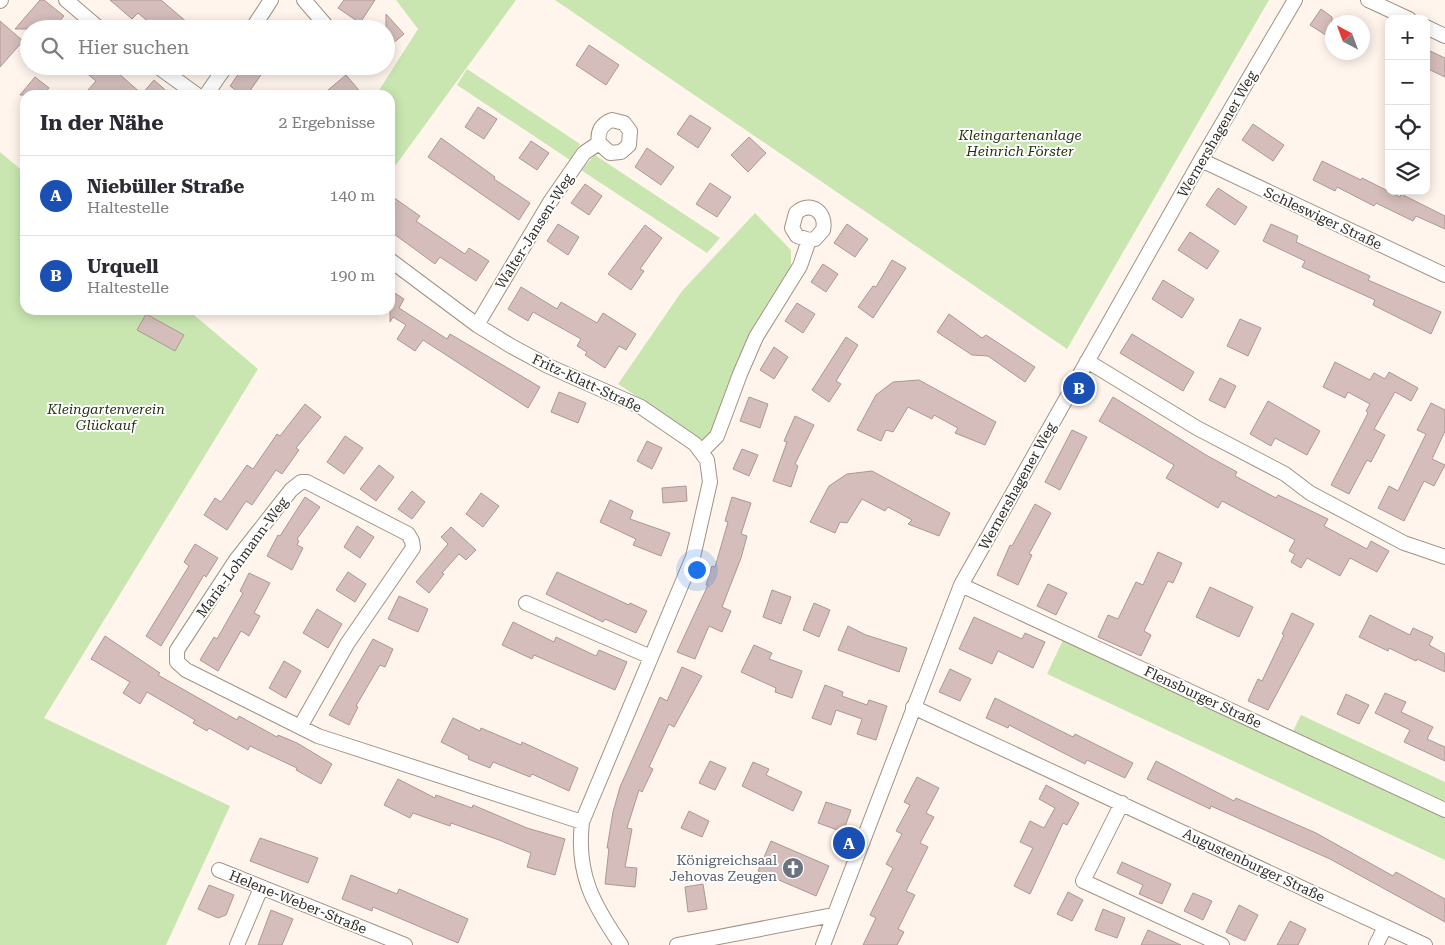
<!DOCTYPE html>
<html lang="de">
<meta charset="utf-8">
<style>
:root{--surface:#fff;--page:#f2f2f3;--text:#2b2b33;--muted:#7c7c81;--line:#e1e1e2;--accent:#377057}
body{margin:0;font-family:"Roboto Serif",serif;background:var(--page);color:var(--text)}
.controls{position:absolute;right:15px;top:15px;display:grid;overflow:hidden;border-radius:10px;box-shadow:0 2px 12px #0003}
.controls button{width:45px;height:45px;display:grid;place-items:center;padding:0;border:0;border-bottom:1px solid var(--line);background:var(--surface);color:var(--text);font:25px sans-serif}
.compass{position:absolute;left:1325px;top:15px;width:45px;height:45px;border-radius:50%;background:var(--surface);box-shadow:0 2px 12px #0003;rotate:319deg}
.you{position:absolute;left:696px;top:569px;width:18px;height:18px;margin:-12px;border:4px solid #fff;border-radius:50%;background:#1a73e8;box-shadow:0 0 0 8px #1a73e833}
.badge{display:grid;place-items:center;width:32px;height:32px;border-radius:50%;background:var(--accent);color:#fff;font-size:16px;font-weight:700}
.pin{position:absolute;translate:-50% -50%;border:2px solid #fff;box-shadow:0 1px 5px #0006}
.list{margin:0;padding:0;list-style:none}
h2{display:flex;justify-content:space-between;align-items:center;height:65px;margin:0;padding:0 20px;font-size:21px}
h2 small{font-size:16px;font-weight:400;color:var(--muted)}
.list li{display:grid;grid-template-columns:32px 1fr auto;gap:15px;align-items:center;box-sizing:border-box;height:80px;padding:0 20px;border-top:1px solid var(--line)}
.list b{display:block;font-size:19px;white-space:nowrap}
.list p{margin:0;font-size:16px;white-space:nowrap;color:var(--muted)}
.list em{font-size:16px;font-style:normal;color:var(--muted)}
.icon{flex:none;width:28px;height:28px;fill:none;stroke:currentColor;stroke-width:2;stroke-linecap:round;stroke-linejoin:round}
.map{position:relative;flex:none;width:1445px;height:945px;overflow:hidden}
.search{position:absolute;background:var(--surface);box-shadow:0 2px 12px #0003;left:20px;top:20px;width:375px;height:55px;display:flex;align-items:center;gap:12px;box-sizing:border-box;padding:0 18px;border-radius:28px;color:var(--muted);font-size:19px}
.panel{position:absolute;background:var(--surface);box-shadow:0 2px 12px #0003;left:20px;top:90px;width:375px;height:225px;border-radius:15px}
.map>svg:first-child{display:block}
.green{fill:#c9e6b1}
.building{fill:#d4bdbb;stroke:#ad9795}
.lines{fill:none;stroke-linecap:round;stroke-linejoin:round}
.street-casing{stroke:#a19284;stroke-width:16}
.street{stroke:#fff;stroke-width:14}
.labels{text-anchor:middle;stroke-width:4;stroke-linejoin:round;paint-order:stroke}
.street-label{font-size:14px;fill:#322c26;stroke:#fff}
.park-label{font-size:14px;font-style:italic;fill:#1f310b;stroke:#fff}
.worship-label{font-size:14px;fill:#5b616d;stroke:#fff;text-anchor:end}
</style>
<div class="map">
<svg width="1445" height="945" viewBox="0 0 1445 945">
<rect width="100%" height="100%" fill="#fff5ec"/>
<path class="green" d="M396,0H516L390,173V95H376L418,29Z
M555,0H1269L1067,349Z
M467,69L580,144L570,160L457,85Z
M0,152L25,173V310H188L258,369L44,718L230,806L166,945H0Z
M595,155L720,238L707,253L581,170Z
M755,213L791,250V268L709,439L704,441L618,384L682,291Z
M1063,640L1445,818V860L1047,674Z
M1301,715L1445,782V801L1293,731Z"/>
<path class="building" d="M40,0H44L64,16L53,29H15Z
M110,0H161L195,29H157L138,13L132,19Z
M344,0H375L360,23L338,8Z
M1321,9L1332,17V39L1310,25Z
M386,14L404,34L386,49Z
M0,21L23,41L0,67Z
M589,45L619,65L606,85L576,65Z
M1430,51L1445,58V77L1426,68V58Z
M78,66H110L142,94L154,80L171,95H94L88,90L96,81Z
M244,66H254L263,72L247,95H243L230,86Z
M346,75L363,95H322Z
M35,77L49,88L43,95H20Z
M478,107L497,119L484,139L465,127Z
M690,115L711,128L698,148L677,134Z
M1253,124L1284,145L1273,161L1242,140Z
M749,137L766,153L748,172L731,155Z
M441,138L495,177L494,179L530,203L519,220L428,157Z
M531,141L549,153L537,170L519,158Z
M647,148L674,167L661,185L635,167Z
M1322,161L1361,180L1362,178L1400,197L1401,194L1445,216V229L1416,216L1413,221L1376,203L1374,206L1337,187L1335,191L1313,180Z
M710,183L731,197L717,217L696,204Z
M585,184L602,196L589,215L571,203Z
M1218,188L1247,207L1235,225L1206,205Z
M390,195L420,216L416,221L465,254L469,248L489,261L476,281L440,257L435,264L390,231Z
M558,224L579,237L568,255L547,241Z
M847,224L868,239L855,257L834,243Z
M1271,224L1298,236L1296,242L1370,276L1368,280L1441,312L1431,334L1373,305L1375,300L1302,267L1305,261L1263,241Z
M645,225L662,238L640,269L644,271L631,290L608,274Z
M1190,232L1219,251L1207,269L1178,250Z
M892,260L906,268L873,318L858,307L873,286L876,287Z
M823,264L838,274L826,292L811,282Z
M1163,280L1194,299L1182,318L1152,299Z
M521,287L557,309L561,302L597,323L603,313L636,334L626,350L619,346L605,368L585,355L587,352L577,346L581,339L533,312L528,321L508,309Z
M390,290L404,299L399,308L447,339L450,334L540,387L528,408L423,340L415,351L397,339L406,325L393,317L390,322Z
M797,303L815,314L803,333L785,321Z
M146,314L184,335L175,351L137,330Z
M949,314L982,338L986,335L1035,367L1025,382L988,356L972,355L937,332Z
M1240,319L1261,328L1248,356L1227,346Z
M1132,334L1194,372L1183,391L1120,353Z
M846,337L858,345L836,381L841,384L829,402L812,390Z
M774,347L788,357L774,379L760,370Z
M1335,362L1370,380L1374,373L1385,379L1389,372L1418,388L1411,401L1395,392L1374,429L1385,435L1371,462L1367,460L1349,494L1331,485L1368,413L1366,411L1370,404L1348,392L1345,398L1323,387Z
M1220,378L1236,386L1225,408L1209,400Z
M919,380L996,422L985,445L955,433L958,428L934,415L932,419L908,407L893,432L886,430L881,441L857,430L876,395L893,382Z
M559,392L586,403L578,423L551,412Z
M749,397L768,404L760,428L740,421Z
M1113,397L1206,455L1237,472L1235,476L1276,498L1278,495L1328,519L1324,526L1367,549L1371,541L1389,551L1377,572L1350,558L1340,576L1307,558L1301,568L1291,562L1295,554L1289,551L1295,540L1222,501L1218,508L1166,478L1174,465L1099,421Z
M1268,401L1320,431L1307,455L1275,438L1271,446L1250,434Z
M1431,403L1445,410V431L1432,459L1445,465L1434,486L1424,481L1404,521L1378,508L1389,486L1398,491L1426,434L1417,430Z
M305,404L321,417L296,448L299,450L282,474L276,470L252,505L246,501L227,530L204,515L215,498L221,502L247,465L253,469L277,434L280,436Z
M795,416L814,425L795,464L798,466L791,487L773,481L787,442L784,441Z
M1072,430L1087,437L1060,490L1045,482Z
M345,436L363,448L344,474L327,462Z
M647,441L662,448L652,469L637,461Z
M742,449L758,455L749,476L733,469Z
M379,465L394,477L376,501L360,489Z
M872,471L950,513L939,536L908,524L912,520L888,507L885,511L862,499L847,523L840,522L835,533L810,522L829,486L847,474Z
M686,486L687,501L663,503L662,488Z
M412,491L425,502L412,519L398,509Z
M481,493L499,506L483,527L466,514Z
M305,497L320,507L297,539L299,541L297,545L303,548L292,570L267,556L278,535L280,536Z
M732,497L751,503L741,534L747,536L741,558L722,607L731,611L722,632L709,626L695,659L677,652L708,585H706L712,566L715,567L728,522L725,521Z
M610,500L633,511L630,519L670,533L661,556L633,545L636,539L600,522Z
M1035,504L1051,513L1029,554L1032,555L1018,585L997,575L1010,545L1012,546Z
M357,526L374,537L360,558L344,547Z
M451,527L476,550L466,560L459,554L442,573L444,574L429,593L416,582L448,544L441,537Z
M195,544L218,558L206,577L204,575L161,646L146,636L189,566L184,562Z
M1158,552L1182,563L1173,583L1168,581L1144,631L1151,635L1141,656L1098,637L1108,615L1118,619L1136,582L1143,585Z
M348,572L366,584L355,602L336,590Z
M557,572L629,605L630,603L647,611L636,633L605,619L603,622L546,594Z
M249,573L270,583L254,613L260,616L249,636L241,631L218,671L200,660L214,637L217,639L243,593L240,591Z
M1048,584L1067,593L1056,615L1037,606Z
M1210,587L1253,607L1239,637L1196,617Z
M772,590L791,597L781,624L763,617Z
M399,596L428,609L418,632L388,619Z
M814,603L830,610L819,637L803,630Z
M317,609L342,624L328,648L303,633Z
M1292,613L1314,624L1268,710L1248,701L1258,679L1262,681L1284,635L1282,634Z
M1370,615L1410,635L1413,628L1433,637L1429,645L1445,654V672L1417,659L1416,661L1389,648L1388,651L1359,637Z
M974,617L1022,639L1025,633L1045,642L1033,668L998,651L992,664L959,649Z
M513,622L554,642L556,637L596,656L599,650L627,662L615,690L534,655L532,659L502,645Z
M848,626L866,635L907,648L899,672L838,650Z
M105,636L160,673L158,675L237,720L239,716L277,737L278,735L297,743L332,764L321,784L296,770L297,768L250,746L248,750L209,728L207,731L193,723L195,720L147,692L140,704L123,693L130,682L91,659Z
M373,639L393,649L385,667L380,665L356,706L358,707L349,725L329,715Z
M754,645L772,653L769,659L802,671L792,698L775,692L776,688L741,672Z
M284,661L301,671L286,698L269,688Z
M682,667L702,676L674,727L669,724L649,767L653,769L642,792L639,790L627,828L632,829L625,867L637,868L635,887L605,884L609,848H607L613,812L620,787L660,697L667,701Z
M950,669L971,679L960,701L939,692Z
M825,685L843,692L842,696L867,705L869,700L887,706L876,740L857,734L862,719L836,710L831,725L812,718Z
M1385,693L1406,702L1401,712L1433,727L1427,739L1445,747V761L1404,742L1410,730L1375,713Z
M1346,694L1369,705L1359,724L1337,714Z
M995,698L1073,737L1075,734L1133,763L1125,778L1087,760L1085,764L1009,725L1008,728L986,718Z
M453,718L480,731L481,728L521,745L522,742L578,768L569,791L532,774L530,777L493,762L490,768L468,759L469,756L441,742Z
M710,761L726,768L715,790L699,783Z
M1156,761L1234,801L1236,798L1316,833L1393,876L1396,872L1445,899V922L1330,859L1211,806L1210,809L1147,779Z
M753,762L769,769L766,775L802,792L793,811L742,786Z
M917,777L939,788L926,813L934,817L920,843L928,847L906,891L915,895L898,929L904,932L897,945H863L876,918L870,915L893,868L886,864L902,834L896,831L910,805L904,802Z
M398,779L435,798L436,795L472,808L473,805L527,828L565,839L555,875L527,867L531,853L499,840L451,823L450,826L413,813L410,818L384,805Z
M1046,785L1079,803L1067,825L1063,823L1030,894L1014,886L1033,848L1020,842L1030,821L1044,828L1055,808L1039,799Z
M826,802L851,810L843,832L818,823Z
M689,811L709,821L702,837L681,828Z
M260,838L318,858L308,883L250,861Z
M771,841L829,866L816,896L758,871Z
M1122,862L1171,884L1162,904L1139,894L1143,885L1117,873Z
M351,875L397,894L399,889L468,919L458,943L373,907L372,911L342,899Z
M703,884L707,909L688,912L685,887Z
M209,885L234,895L226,915L218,918L198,909Z
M1068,892L1083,900L1072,921L1057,914Z
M1193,893L1212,901L1203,920L1184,911Z
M1239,905L1258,915L1245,941L1226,932Z
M1103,909L1125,918L1117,938L1095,930Z
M271,910L293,919L282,945H258Z
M1290,921L1306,929L1298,945H1277Z
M1148,930L1181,945H1141Z"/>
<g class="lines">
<g class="street-casing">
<path id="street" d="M66,0L100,29
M304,0L329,29
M1368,0L1409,19
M0,1L1,0
M1426,27L1445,36
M252,29L271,0
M157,66L197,95
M206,95L226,66
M1201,160L1445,275
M390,260L477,325L511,346L548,366L641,407L695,444L707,460L710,482L693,557L582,822C576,874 593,904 621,945
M477,325L550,202L584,153L599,143L610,153L621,152L629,145L630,131L624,123L612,120C601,124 597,132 599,143
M1087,361L1197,428L1285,474L1310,493L1404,543L1445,557
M702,451L717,436L740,374L756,337L800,266L809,240L815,239L823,230C827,212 810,200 796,213L792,228L797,236L809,240
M961,585L1445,810
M526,603L651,657
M913,707L1425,945
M300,727L347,644L413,548L412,541L408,534L307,482H301L291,490L236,560L177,650V662L186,670L318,736L582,822
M1122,803L1083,881L1222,945
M219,870L405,945
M237,945L261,888
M677,945L833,915
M823,945L961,585L1201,160L1295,0
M1376,945L1385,927"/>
</g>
<use href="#street" class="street"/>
</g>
<defs>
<g id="church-disc" transform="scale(1.125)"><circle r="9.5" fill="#6b7280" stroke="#fff"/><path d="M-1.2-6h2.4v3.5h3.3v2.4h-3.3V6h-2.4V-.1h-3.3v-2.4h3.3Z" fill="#fff"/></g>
</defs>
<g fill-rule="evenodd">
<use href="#church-disc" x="793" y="868"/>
</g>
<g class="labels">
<g class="street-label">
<text transform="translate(1217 134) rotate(-60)" y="5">Wernershagener Weg</text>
<text transform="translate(1323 218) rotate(25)" y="5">Schleswiger Straße</text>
<text transform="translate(534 231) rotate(-58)" y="5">Walter-Jansen-Weg</text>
<text transform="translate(587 383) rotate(25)" y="5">Fritz-Klatt-Straße</text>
<text transform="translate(1017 486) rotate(-61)" y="5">Wernershagener Weg</text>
<text transform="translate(242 557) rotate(-54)" y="5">Maria-Lohmann-Weg</text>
<text transform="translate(1203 697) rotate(25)" y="5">Flensburger Straße</text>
<text transform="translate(1254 865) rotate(25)" y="5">Augustenburger Straße</text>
<text transform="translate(298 902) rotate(22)" y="5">Helene-Weber-Straße</text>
</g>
<g class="park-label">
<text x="1020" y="140">Kleingartenanlage<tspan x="1020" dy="16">Heinrich Förster</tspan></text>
<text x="106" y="414">Kleingartenverein<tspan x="106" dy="16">Glückauf</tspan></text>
</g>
<g class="worship-label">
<text x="777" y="865">Königreichsaal<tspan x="777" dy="16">Jehovas Zeugen</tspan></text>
</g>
</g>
</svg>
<div class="controls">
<button>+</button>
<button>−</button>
<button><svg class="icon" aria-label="locate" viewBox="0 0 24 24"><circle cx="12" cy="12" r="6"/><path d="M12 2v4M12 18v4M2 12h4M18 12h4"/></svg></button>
<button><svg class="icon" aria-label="layers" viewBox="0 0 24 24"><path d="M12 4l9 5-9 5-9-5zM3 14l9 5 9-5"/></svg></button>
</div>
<svg class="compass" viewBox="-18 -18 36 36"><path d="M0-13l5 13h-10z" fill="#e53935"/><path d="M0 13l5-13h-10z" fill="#7c7c81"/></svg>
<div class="you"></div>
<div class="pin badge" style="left:849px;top:843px;background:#1a4fb4">A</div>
<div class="pin badge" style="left:1079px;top:388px;background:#1a4fb4">B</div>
<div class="search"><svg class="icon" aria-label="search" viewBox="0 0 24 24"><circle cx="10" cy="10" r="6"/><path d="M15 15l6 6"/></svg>Hier suchen</div>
<section class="panel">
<h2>In der Nähe<small>2 Ergebnisse</small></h2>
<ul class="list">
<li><span class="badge" style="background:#1a4fb4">A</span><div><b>Niebüller Straße</b><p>Haltestelle</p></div><em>140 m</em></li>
<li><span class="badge" style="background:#1a4fb4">B</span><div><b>Urquell</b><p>Haltestelle</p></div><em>190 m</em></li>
</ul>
</section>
</div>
